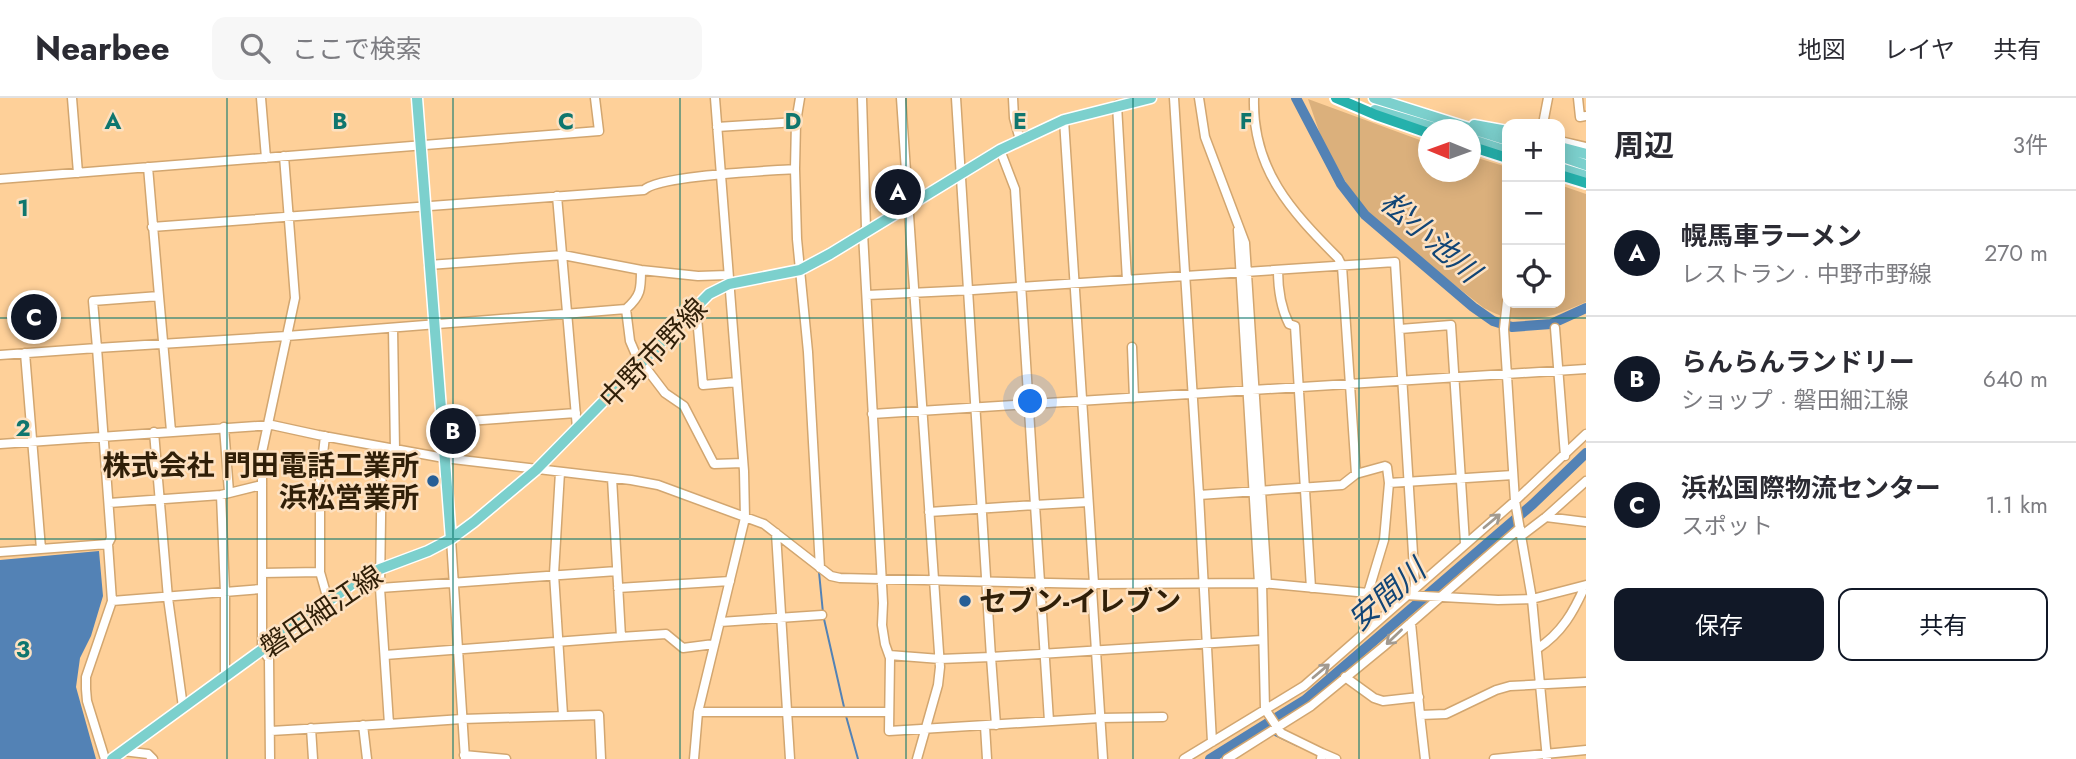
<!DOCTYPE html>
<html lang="ja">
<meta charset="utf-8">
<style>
:root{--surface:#fff;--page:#f7f7f7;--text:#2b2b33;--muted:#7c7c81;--line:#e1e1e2;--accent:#111827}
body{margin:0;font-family:Jost,"Noto Sans JP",sans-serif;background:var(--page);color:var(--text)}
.controls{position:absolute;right:21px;top:21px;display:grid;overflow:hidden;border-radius:14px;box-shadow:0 4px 18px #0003}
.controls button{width:63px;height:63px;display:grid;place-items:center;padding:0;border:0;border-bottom:2px solid var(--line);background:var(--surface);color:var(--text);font:35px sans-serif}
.compass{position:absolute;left:1418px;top:21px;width:63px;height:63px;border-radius:50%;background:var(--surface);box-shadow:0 4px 18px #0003;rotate:271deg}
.you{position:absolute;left:1031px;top:304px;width:24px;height:24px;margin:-18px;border:5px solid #fff;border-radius:50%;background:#1a73e8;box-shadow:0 0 0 10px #1a73e833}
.badge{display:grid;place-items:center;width:46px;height:46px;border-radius:50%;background:var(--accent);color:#fff;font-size:23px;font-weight:700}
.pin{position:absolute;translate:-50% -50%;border:4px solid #fff;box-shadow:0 2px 7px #0006}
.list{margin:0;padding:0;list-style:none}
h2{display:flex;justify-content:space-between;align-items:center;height:91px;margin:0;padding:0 28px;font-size:30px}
h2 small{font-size:23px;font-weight:400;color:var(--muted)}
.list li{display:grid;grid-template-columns:46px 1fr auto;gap:21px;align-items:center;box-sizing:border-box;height:126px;padding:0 28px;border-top:2px solid var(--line)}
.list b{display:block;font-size:26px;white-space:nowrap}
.list p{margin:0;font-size:23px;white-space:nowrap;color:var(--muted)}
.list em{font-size:23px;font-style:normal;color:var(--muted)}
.actions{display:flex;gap:14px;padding:21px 28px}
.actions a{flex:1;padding:16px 0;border:2px solid var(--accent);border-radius:14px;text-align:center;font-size:24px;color:var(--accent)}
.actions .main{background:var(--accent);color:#fff}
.icon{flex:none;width:38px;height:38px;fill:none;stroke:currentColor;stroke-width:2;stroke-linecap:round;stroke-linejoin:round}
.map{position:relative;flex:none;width:1586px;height:661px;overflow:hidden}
header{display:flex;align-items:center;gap:42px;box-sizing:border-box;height:98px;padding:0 35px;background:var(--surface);border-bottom:2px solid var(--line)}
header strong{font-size:33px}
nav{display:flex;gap:38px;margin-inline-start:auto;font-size:24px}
.search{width:490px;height:63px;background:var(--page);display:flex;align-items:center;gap:18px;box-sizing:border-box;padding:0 24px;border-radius:14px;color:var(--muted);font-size:26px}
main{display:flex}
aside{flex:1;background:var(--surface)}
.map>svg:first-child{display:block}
.green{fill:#dbb07c}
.water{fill:#5382b5}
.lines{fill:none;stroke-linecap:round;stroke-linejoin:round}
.stream{stroke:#5382b5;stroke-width:2}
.river{stroke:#5382b5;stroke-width:10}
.minor-casing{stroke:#d2a670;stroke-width:11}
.major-casing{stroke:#fff;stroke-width:13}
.highway-casing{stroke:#fff;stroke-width:14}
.minor{stroke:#fff;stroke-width:8}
.major{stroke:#7cd0cd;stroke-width:10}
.highway{stroke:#25b1ac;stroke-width:10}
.oneway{stroke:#a29a90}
.grid{fill:none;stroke:#0f766e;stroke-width:2;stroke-opacity:0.55}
.poi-dot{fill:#265e96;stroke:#fde1c1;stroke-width:2.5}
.labels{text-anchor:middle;stroke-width:5;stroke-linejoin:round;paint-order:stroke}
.street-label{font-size:28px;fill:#301f08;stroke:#fde1c1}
.poi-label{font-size:28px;font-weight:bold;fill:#301f08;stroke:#fde1c1;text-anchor:end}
.water-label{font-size:30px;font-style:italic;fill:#114576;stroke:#fde1c1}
.grid-label{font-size:23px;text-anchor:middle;font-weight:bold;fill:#0f766e;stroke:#fde1c1;stroke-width:5;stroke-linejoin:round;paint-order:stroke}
</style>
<header>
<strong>Nearbee</strong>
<div class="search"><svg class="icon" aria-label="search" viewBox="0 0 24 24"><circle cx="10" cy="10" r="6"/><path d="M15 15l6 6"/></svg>ここで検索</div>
<nav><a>地図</a><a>レイヤ</a><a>共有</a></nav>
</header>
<main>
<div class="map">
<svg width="1586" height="661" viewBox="0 0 1586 661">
<rect width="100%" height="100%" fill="#fed099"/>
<path class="green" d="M1308,1L1428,45V74H1470L1471,58L1507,69V205H1560V87L1586,96V204C1550,220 1521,231 1484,210L1393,139L1371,118L1352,95L1322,42Z"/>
<path class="water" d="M99,453L103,498L91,538L80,560L76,589L96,661H0V462Z"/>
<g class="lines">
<path class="stream" d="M819,474L823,515
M824,521L844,609
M846,618L858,661
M1273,636L1298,648"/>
<path class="river" d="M1296,0L1341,86L1365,117L1473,209L1493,223L1512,229L1551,226L1586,210
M1210,661L1305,602L1533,406L1586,355"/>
<g class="minor-casing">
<path id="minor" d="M72,0L78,75
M261,0L266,60
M862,0L866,130L863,135L883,505L882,527L885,546L890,560L889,633L1100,620L1163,619
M901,0L940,569L938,587L917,661
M1013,0L1014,20L1020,42
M1174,0L1199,397
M1199,0L1205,39L1245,145L1267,486
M1254,0C1252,71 1291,113 1338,160L1342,168L1356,376
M1578,0L1580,19L1586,18
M1117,7L1127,182
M1064,22L1094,486L1092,491L1103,661
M1543,26L1548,0
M717,29L796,24
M1560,43L1586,49
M1000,52L1015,91L1035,407L1088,404
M795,71L797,141L808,254L820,470
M0,81L599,33L595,0
M557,98L577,330
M152,129L644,92C659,77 769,73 795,71L796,24L800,0
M1238,132L1259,485
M429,167L563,157L641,172L698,178L728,177
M1278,172C1278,191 1280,208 1289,226L1295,228L1311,490
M867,197L973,192L1395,164L1415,488
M159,198L171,333
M1507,203L1504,231L1515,403L1532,501L1547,661
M696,208L703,287L737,284
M626,211C641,198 641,191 641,172
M393,230L395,352
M1555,230L1565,358
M1400,231L1451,227L1465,445
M1132,249L1134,300
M25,255L41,451
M0,257L97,250L93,203L159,198L148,69
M872,316L1586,271
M441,325L576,315
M224,329L229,394
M154,334L168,500L183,609
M325,338L320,383V474L328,502
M0,346L272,327L318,337L444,360L631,382L658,387L764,426L831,478L840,480L1094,486L1262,485L1368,495L1498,502L1532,501L1586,487
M382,350L380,490L389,626L462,621L599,617L601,661
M560,374L554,476L563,617
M221,397L225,494V578
M109,405L221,397L262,387
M929,414L1035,407L1049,623
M1546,419L1586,424
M776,435L790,661
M1521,438L1546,419L1586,383
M451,441L465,661
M0,454L108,446
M262,475L320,474
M1262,485L1265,611L1281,635L1322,655L1321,661
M380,490L617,473
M618,490L730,483
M1368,495L1384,442L1389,385
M112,503L261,491
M720,524L822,517
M1411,525L1420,617L1446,616L1496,592L1510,588L1586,584
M621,539L666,536L683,550L714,546
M1537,551C1562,535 1574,513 1585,488
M385,557L621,539L612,380
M889,557L940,561L991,559L956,0
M1345,579L1374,600L1383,603L1419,599
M698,614H889
M1420,617L1425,661
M363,627L367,661
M996,627L991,559L1262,542
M985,628L987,661
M311,630L313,661
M271,633L389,626
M1212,644L1199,397L1342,387L1356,376L1385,368L1387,369L1389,385L1513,377
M123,653L148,656L153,661
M1322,655L1336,661
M464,657L506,661
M105,661L87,603L86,591V579L112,503L108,446L111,440L97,250L287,238L626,211L630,243L636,257L665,295L684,308L714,366L743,365
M270,661L269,561L262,551V354L295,200L284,58
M694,661L698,614L745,420L744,373L715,0
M1184,661L1304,588L1515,403L1586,336
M1227,661L1311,608L1383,549L1520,430
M1494,661L1586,652"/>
</g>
<g class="major-casing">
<path id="major" d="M417,0L451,441
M1374,0L1507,42
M1375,12L1442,32
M1474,27L1507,33
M1470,41L1507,53
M1560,49L1586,56
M1560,58L1586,67
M1560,70L1586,78
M112,661L355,484L380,471L428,453L451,441L474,424L536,372L709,196L729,186L800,172L830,156L1000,52L1064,22L1151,0"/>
</g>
<g class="highway-casing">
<path id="highway" d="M1336,0L1376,17L1428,35
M1470,48L1507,60
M1560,77L1586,85"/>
</g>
<use href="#minor" class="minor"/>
<use href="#major" class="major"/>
<use href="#highway" class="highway"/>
</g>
<defs><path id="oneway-shaft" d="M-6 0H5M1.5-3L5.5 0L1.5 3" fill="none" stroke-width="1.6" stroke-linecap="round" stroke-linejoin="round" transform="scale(1.75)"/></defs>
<g class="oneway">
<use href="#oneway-shaft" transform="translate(1492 423) rotate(-40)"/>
<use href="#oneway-shaft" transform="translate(1394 539) rotate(136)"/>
<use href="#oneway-shaft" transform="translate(1321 573) rotate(-40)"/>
</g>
<path class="grid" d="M227,0V661M453,0V661M680,0V661M906,0V661M1133,0V661M1359,0V661M0,220H1586M0,441H1586"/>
<g class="poi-dot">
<circle cx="433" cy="383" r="7"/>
<circle cx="965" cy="503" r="7"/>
</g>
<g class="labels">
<g class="street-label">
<text transform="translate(653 255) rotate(-46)" y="10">中野市野線</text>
<text transform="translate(321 513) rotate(-34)" y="10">磐田細江線</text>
</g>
<g class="poi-label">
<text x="419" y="377">株式会社 門田電話工業所<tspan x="419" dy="32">浜松営業所</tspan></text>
<text x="979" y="513" text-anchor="start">セブン-イレブン</text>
</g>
<g class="water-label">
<text transform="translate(1430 139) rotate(41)" y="10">松小池川</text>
<text transform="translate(1387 497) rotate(-41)" y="10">安間川</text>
</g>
</g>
<g class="grid-label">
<text x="113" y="31">A</text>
<text x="340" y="31">B</text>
<text x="566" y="31">C</text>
<text x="793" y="31">D</text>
<text x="1020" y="31">E</text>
<text x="1246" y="31">F</text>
<text x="23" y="118">1</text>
<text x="23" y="338">2</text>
<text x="23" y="559">3</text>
</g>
</svg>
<div class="controls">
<button>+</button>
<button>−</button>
<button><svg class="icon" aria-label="locate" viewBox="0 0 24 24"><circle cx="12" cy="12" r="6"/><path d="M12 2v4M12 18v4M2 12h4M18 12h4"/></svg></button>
</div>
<svg class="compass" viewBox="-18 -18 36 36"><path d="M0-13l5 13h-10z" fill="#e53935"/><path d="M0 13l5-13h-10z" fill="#7c7c81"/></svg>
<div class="you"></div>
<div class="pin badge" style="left:898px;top:94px">A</div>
<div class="pin badge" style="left:453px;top:333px">B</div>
<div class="pin badge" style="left:34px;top:219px">C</div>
</div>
<aside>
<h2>周辺<small>3件</small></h2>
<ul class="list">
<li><span class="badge">A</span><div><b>幌馬車ラーメン</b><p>レストラン · 中野市野線</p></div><em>270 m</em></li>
<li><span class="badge">B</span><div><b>らんらんランドリー</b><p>ショップ · 磐田細江線</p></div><em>640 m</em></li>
<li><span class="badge">C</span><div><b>浜松国際物流センター</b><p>スポット</p></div><em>1.1 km</em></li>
</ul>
<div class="actions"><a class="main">保存</a><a>共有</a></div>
</aside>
</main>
